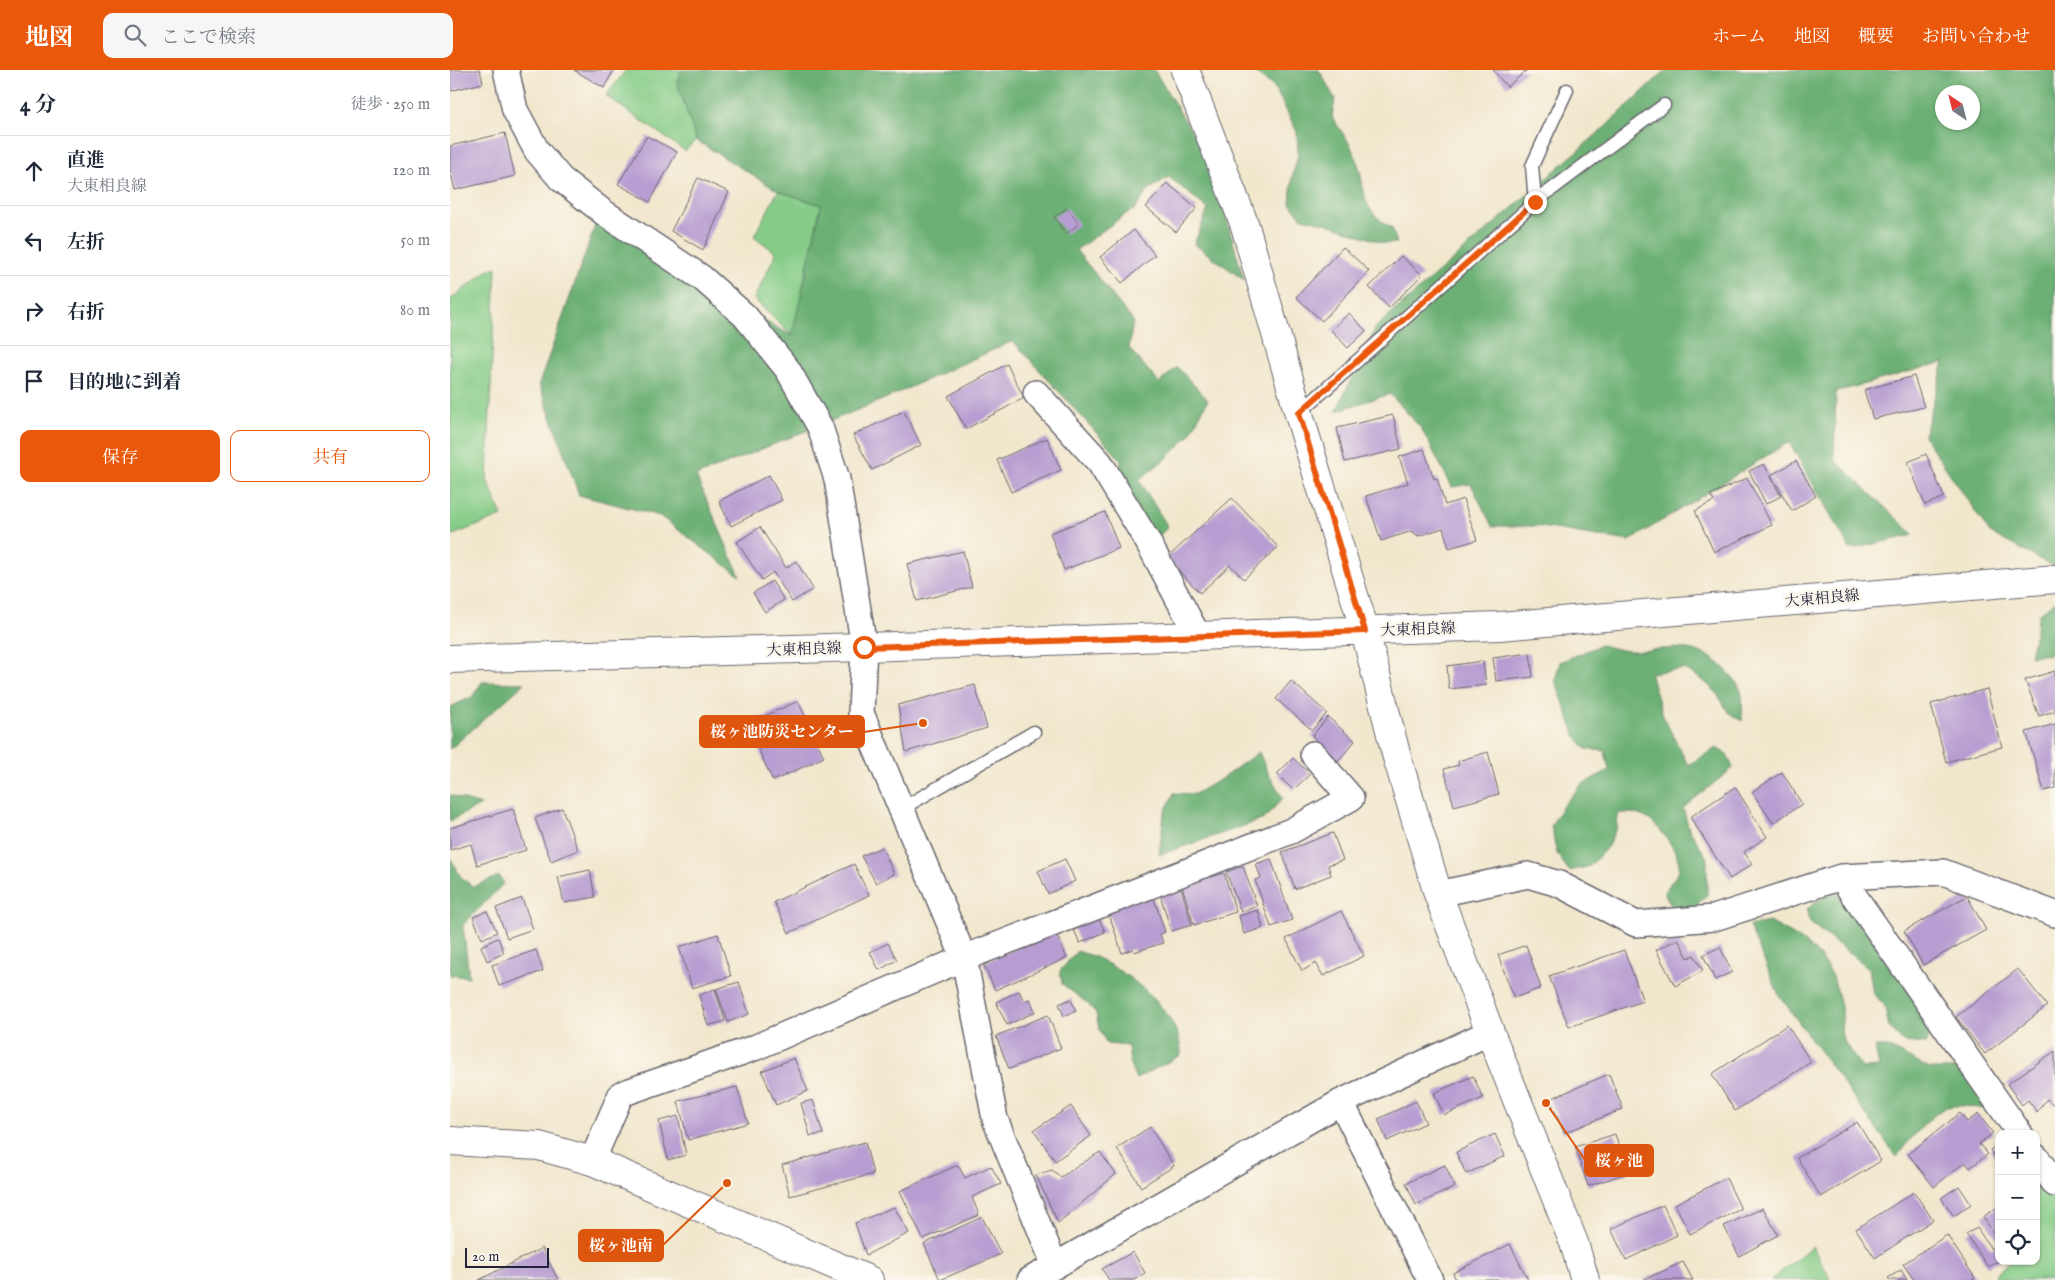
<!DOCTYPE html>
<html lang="ja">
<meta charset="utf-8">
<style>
:root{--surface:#fff;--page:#f6f6f7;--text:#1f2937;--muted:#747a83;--line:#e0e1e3;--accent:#ea580c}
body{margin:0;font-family:"IM FELL English","Noto Serif JP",serif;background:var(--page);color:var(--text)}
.controls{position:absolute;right:15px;bottom:15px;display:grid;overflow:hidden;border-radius:10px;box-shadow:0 1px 4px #0004}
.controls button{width:45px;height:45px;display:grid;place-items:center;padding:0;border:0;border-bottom:1px solid var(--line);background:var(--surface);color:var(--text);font:25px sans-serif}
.compass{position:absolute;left:1485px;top:15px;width:45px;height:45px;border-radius:50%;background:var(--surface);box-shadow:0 1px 4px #0004;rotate:325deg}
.scale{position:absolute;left:15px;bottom:12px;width:84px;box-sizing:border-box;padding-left:5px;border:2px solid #22223b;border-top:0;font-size:14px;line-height:18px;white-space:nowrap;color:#22223b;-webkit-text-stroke:4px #fbf7ec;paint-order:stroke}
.stop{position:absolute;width:15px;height:15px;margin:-11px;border:4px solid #ea580c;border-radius:50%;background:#fff}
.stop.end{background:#ea580c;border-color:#fff;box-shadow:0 1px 5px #0008}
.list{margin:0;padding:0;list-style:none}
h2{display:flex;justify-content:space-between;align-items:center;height:65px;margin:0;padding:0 20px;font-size:21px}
h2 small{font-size:16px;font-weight:400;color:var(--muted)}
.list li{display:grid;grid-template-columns:32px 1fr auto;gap:15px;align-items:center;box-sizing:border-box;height:70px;padding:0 20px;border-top:1px solid var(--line)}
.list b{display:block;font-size:19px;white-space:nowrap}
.list p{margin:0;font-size:16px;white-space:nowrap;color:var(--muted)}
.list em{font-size:16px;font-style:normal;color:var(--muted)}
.actions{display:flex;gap:10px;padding:15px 20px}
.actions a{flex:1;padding:11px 0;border:1px solid var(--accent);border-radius:10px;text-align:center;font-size:18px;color:var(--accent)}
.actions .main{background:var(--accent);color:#fff}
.icon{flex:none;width:28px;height:28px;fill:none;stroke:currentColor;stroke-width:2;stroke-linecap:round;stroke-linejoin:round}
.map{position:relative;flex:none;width:1605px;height:1210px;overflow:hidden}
header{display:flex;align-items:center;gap:30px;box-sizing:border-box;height:70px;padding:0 25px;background:var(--accent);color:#fff}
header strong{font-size:24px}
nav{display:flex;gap:28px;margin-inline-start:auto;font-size:18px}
.search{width:350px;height:45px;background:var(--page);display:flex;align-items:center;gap:12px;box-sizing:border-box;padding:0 18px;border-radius:10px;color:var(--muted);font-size:19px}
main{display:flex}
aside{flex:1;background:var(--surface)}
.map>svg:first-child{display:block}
.green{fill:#85cc87;stroke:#547761}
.forest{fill:#6cb074;stroke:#476958;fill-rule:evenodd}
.building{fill:#b79dd1}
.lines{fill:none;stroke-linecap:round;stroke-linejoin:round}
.lane-casing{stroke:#6a676e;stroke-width:15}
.street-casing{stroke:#6a676e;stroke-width:28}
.secondary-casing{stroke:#6a676e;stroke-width:30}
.lane{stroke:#fff;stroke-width:12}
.street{stroke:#fff;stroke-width:25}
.secondary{stroke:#fff;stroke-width:28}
.route{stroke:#ea580c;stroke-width:6}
.labels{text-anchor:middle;stroke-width:5;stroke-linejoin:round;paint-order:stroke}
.street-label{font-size:15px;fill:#22223b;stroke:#fbf7ec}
.leader{fill:none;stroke:#de560e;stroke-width:2}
.callout-dot{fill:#de560e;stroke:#fbf7ec;stroke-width:2}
.callout{fill:#de560e;stroke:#de560e;stroke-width:2}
.callout-label{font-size:16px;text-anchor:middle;font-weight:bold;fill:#fff}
</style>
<header>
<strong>地図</strong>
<div class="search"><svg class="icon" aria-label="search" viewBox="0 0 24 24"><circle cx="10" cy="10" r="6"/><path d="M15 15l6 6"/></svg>ここで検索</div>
<nav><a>ホーム</a><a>地図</a><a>概要</a><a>お問い合わせ</a></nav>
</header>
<main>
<aside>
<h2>4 分<small>徒歩 · 250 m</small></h2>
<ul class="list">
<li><svg class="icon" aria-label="ahead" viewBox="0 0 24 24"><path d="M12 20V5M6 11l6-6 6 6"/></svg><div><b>直進</b><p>大東相良線</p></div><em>120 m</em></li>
<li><svg class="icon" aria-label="left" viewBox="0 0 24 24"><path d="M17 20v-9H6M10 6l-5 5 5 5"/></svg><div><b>左折</b></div><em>50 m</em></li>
<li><svg class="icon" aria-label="right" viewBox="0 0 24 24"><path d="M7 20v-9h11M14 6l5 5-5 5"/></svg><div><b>右折</b></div><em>80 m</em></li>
<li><svg class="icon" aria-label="arrive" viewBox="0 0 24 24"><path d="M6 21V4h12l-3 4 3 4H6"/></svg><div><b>目的地に到着</b></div></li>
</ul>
<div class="actions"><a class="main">保存</a><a>共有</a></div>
</aside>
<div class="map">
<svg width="1605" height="1210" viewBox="0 0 1605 1210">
<rect width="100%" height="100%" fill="#fbf7ec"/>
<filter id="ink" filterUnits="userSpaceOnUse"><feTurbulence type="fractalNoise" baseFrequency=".02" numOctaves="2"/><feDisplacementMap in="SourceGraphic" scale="10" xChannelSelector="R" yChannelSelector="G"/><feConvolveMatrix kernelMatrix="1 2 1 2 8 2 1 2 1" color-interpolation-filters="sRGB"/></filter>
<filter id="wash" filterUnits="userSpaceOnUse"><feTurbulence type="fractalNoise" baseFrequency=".0096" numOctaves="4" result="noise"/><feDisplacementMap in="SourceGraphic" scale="20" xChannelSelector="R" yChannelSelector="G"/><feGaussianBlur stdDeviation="1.12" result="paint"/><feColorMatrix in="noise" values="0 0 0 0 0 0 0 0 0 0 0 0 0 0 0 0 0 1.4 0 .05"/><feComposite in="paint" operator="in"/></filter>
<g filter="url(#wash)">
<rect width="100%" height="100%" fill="#f1e7cd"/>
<path class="green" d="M176,0H232L227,11L246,70L235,81L156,26Z
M328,121L371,135L342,266L304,229L326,183L304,166Z
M46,197L37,409L52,446L0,466V230L37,201Z
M1589,1110L1605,1126V1210H1541L1559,1191H1586V1112Z
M1362,1176L1381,1210H1321Z"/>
<path class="forest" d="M232,0H704L760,91L794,210L744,174L758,139L719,107L698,120L684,141L683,139L626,180L683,251L679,278L709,313L727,297L758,330L739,366L719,386L689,410L718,457L706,469L668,414L671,390L563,271L432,330L246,406L290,506L210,446L129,425L89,314L149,145L245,212L342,266L371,135L328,121L246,70L227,11Z
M801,0H869L885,29L882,47C890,60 901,73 906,88C918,120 906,137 942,158L947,173H933L875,153L852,148L840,134L842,108L848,85L847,62L825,18Z
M1216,0H1605V497L1540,463L1474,366L1494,292L1386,322L1384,389L1464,465L1400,479L1339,372L1179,471L1086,456H1042L1021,414L1002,417L971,358L940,324L886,341L926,257L1155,57ZM1492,22H1522V52H1492Z
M1605,531V584L1580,586L1589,544Z
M1151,575C1160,577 1169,580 1178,581C1217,582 1243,567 1275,599C1295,619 1293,625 1292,651L1279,643L1266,622L1250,608L1234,599L1200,603L1213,646L1238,695L1266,678L1277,684L1283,698L1233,738L1239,759L1257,788V825L1245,837L1224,842L1214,822C1218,816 1227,806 1229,799C1232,785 1209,756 1198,749C1189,744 1178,741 1168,744L1167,757L1158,776L1140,796L1119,801L1107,784L1101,756L1112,737L1132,714L1159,700L1155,681L1136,679L1126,667L1105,610L1110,592Z
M32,612L75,613L0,679V637L22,627Z
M809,682L819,705L833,728L814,749L709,785L714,744L724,723L745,724L771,709Z
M0,724V725L31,735L0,751Z
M0,787L11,807L23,817L49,806L54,813L13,855L19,907L0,905Z
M1383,820L1394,825L1479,941L1482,961L1476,974L1453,972L1439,957L1434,934L1423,924L1419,898L1360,853L1357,839Z
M1319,852C1364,874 1384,891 1392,943C1393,950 1390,958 1392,966C1394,974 1407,990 1412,998L1429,997L1425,977H1438L1480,999H1513L1535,1030L1537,1040C1524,1037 1511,1034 1497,1037C1487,1039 1453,1076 1447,1087L1329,925L1299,856Z
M627,881C636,884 645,886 653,891C685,908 732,945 731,985L686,1009L680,994L678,976L657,974L649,959L646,943L637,933L612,914L610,901Z"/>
<g id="blocks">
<path class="building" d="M0,0H30L33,13L0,21Z
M124,0H164L154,18Z
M1043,0H1077L1057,17Z
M55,63L65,106L5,120L0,99V76Z
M197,66L227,82L200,132L168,114Z
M248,108L279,122L253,180L221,161Z
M717,113L747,138L726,162L696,137Z
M617,138L629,154L616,164L604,147Z
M684,160L705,185L672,213L650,187Z
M893,177L919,201L872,251L846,227Z
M951,186L972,205L939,238L919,217Z
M899,243L916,261L898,278L881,260Z
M557,294L574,328L516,359L498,326Z
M1464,306L1474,337L1423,349L1414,320Z
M454,341L471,375L422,400L403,365Z
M943,345L951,379L895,392L887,358Z
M597,368L611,400L561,422L547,390Z
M974,379L984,409L987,408L995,435L1013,429L1027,470L999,478L993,458L968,466L962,461L931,471L916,426L958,413L949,387Z
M1476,384L1494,427L1475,435L1458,392Z
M1346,391L1366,426L1342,441L1321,405Z
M1314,394L1331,426L1316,434L1299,401Z
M319,405L332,430L281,456L269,431Z
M1297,408L1322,455L1264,482L1245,441L1264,431L1260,425Z
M782,428L828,477L794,509L780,495L750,523L717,488Z
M655,442L669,478L614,500L600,463Z
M310,457L336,498L346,491L363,519L342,532L323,502L312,510L287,472Z
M513,481L522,517L467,531L457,494Z
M322,511L334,530L315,542L303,523Z
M1080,583L1083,607L1046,611L1043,588Z
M1033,591L1036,615L999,619L997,596Z
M1605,601V641L1589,646L1575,610Z
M841,611L877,643L862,660L826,629Z
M525,615L537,658L456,682L448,635Z
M1537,619L1552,677L1496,692L1481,634Z
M348,631L374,687L323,711L297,654Z
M878,647L905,671L888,691L862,666Z
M1605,654V718L1594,721L1576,662Z
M1038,682L1049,724L1004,736L994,699L1009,695L1008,691Z
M843,688L860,704L843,720L827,704Z
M1332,702L1352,734L1323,753L1302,722Z
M1285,717L1317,767L1294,782L1302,794L1280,809L1240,747Z
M112,738L128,780L101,791L85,748Z
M63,739L76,780L27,795L21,774L0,780V758Z
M883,763L893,790L878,795L881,805L845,819L832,782Z
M432,777L444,804L426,813L411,786Z
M615,789L625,811L598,824L588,801Z
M821,789L842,850L821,857L805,810L811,808L806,794Z
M404,794L419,825L339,863L324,832Z
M793,796L807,836L791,842L776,802Z
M140,800L145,827L114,833L108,807Z
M774,803L786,842L744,855L732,816Z
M730,815L742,855L721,861L709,821Z
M702,823L715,862L710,864L713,873L684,882L683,879L672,883L657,838Z
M1517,826L1536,860L1473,895L1454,861Z
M72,828L83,859L57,868L46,838Z
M645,840L655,862L630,873L620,851Z
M808,840L813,858L794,864L789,846Z
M37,841L47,862L32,869L23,847Z
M891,841L914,886L873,906L866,893L852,901L836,869Z
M605,861L617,888L545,920L533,893Z
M268,864L281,906L242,918L229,877Z
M48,868L54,883L37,891L31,876Z
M1228,869L1238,888L1244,885L1253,901L1225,916L1206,880Z
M438,873L447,890L429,900L420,882Z
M1076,875L1091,918L1064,928L1048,885Z
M1270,877L1282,902L1265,910L1253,885Z
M86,880L93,901L49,916L42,895Z
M1174,880L1193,931L1119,957L1099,906Z
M1568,899L1597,936L1535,984L1506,947Z
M289,912L299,944L278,952L266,919Z
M265,919L275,951L258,956L249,925Z
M569,921L574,931L580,929L585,942L557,955L546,932Z
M621,929L626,941L614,946L609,934Z
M598,945L611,978L559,999L546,966Z
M1337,955L1361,992L1285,1041L1262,1004Z
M1605,981V1036L1597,1029L1587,1042L1578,1030L1572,1035L1557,1014Z
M344,988L358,1021L326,1035L312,1001Z
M1159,1004L1173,1039L1114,1063L1100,1029Z
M1023,1006L1033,1028L994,1045L984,1023Z
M287,1017L298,1053L238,1070L228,1031Z
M363,1030L373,1064L360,1066L351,1033Z
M966,1031L976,1053L937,1071L928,1049Z
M621,1036L641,1066L605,1091L584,1060Z
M1510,1043L1517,1052L1528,1044L1543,1063L1529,1074L1538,1084L1520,1098L1515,1092L1484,1117L1458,1084Z
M228,1046L236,1085L218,1090L209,1051Z
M1407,1052L1431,1091L1371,1127L1347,1088Z
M700,1057L724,1096L691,1117L667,1078Z
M1045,1064L1055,1086L1016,1104L1006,1082Z
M1165,1064L1178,1103L1138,1116L1125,1077Z
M415,1072L423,1104L340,1126L332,1095Z
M1549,1074V1092L1540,1080Z
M650,1082L666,1104L608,1153L586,1105L602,1100L611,1107Z
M508,1095L515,1108L541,1096L551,1114L522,1127L529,1145L473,1169L450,1121Z
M995,1095L1005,1117L966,1135L956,1113Z
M1276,1108L1291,1139L1240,1164L1225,1134Z
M1509,1116L1521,1134L1504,1146L1491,1128Z
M1464,1122L1483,1150L1425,1188L1406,1159Z
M1213,1135L1227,1165L1176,1190L1161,1159Z
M1549,1136V1166L1547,1168L1533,1147Z
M444,1137L459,1163L416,1185L405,1153Z
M1313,1138L1328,1165L1289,1186L1274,1156Z
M532,1147L551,1184L490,1210L474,1174Z
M1527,1158L1541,1179L1549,1173V1190L1538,1197L1516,1164Z
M1497,1165L1525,1208L1523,1210H1464L1453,1194Z
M1060,1174L1078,1210H1006L1003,1203Z
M92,1178L108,1210H29Z
M683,1182L695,1203L684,1210H659L652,1199Z
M1233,1192L1243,1210H1193Z
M1451,1200L1457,1210H1440L1438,1208Z"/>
</g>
</g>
<g filter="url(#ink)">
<use href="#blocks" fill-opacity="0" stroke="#6a676e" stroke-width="1"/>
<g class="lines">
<g class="lane-casing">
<path id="lane" d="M1085,132L1082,96L1117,20
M849,343L1085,132L1214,35
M451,739L584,662"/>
</g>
<g class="street-casing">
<path id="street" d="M56,0L65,40L87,81L111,109L153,142L252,208L295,246L338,300L370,357L387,409L414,577L411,643L514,888L545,1049L605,1196
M586,323L650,393L698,472L748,566
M1391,807L1570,1064
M988,824L1078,805L1109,814L1186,854L1264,848L1391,807L1493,802L1605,844
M891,1032L980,1210
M1586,1087L1605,1114
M142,1091L171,1024L304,978L514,888L841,761L901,728L863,684
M580,1210L891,1032L1040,962"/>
</g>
<g class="secondary-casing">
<path id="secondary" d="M735,0L795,156L851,351L915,561L946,684L988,824L1040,962L1124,1173L1135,1210
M0,589L414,577L1050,556L1605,509
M0,1071L89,1076L142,1091L419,1210"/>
</g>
<use href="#lane" class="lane"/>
<use href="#street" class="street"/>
<use href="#secondary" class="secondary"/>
</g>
</g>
<g class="lines" filter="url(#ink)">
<path class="route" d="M414,577L915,561L849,343L1085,132"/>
</g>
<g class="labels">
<g class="street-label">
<text transform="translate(1372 528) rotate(-5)" y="5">大東相良線</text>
<text transform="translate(968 559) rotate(-2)" y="5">大東相良線</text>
<text transform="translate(354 579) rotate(-2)" y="5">大東相良線</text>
</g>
</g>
<path class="leader" d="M473 653L414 662M1096 1033L1135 1090M277 1113L213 1175"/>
<g class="callout-dot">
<circle cx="473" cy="653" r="5"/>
<circle cx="1096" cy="1033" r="5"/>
<circle cx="277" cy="1113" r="5"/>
</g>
<g class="callout">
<rect x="250" y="646" width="164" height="31" rx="5"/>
<rect x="1135" y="1075" width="68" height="31" rx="5"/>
<rect x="129" y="1160" width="84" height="31" rx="5"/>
</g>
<g class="callout-label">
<text x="332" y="667">桜ヶ池防災センター</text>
<text x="1169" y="1096">桜ヶ池</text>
<text x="171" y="1181">桜ヶ池南</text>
</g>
</svg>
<div class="controls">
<button>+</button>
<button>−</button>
<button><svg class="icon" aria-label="locate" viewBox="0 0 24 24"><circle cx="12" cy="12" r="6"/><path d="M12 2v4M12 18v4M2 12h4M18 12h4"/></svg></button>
</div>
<svg class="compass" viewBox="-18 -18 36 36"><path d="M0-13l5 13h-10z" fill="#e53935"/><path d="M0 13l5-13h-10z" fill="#747a83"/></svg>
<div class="scale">20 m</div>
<div class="stop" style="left:414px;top:577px"></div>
<div class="stop end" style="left:1085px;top:132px"></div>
</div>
</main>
